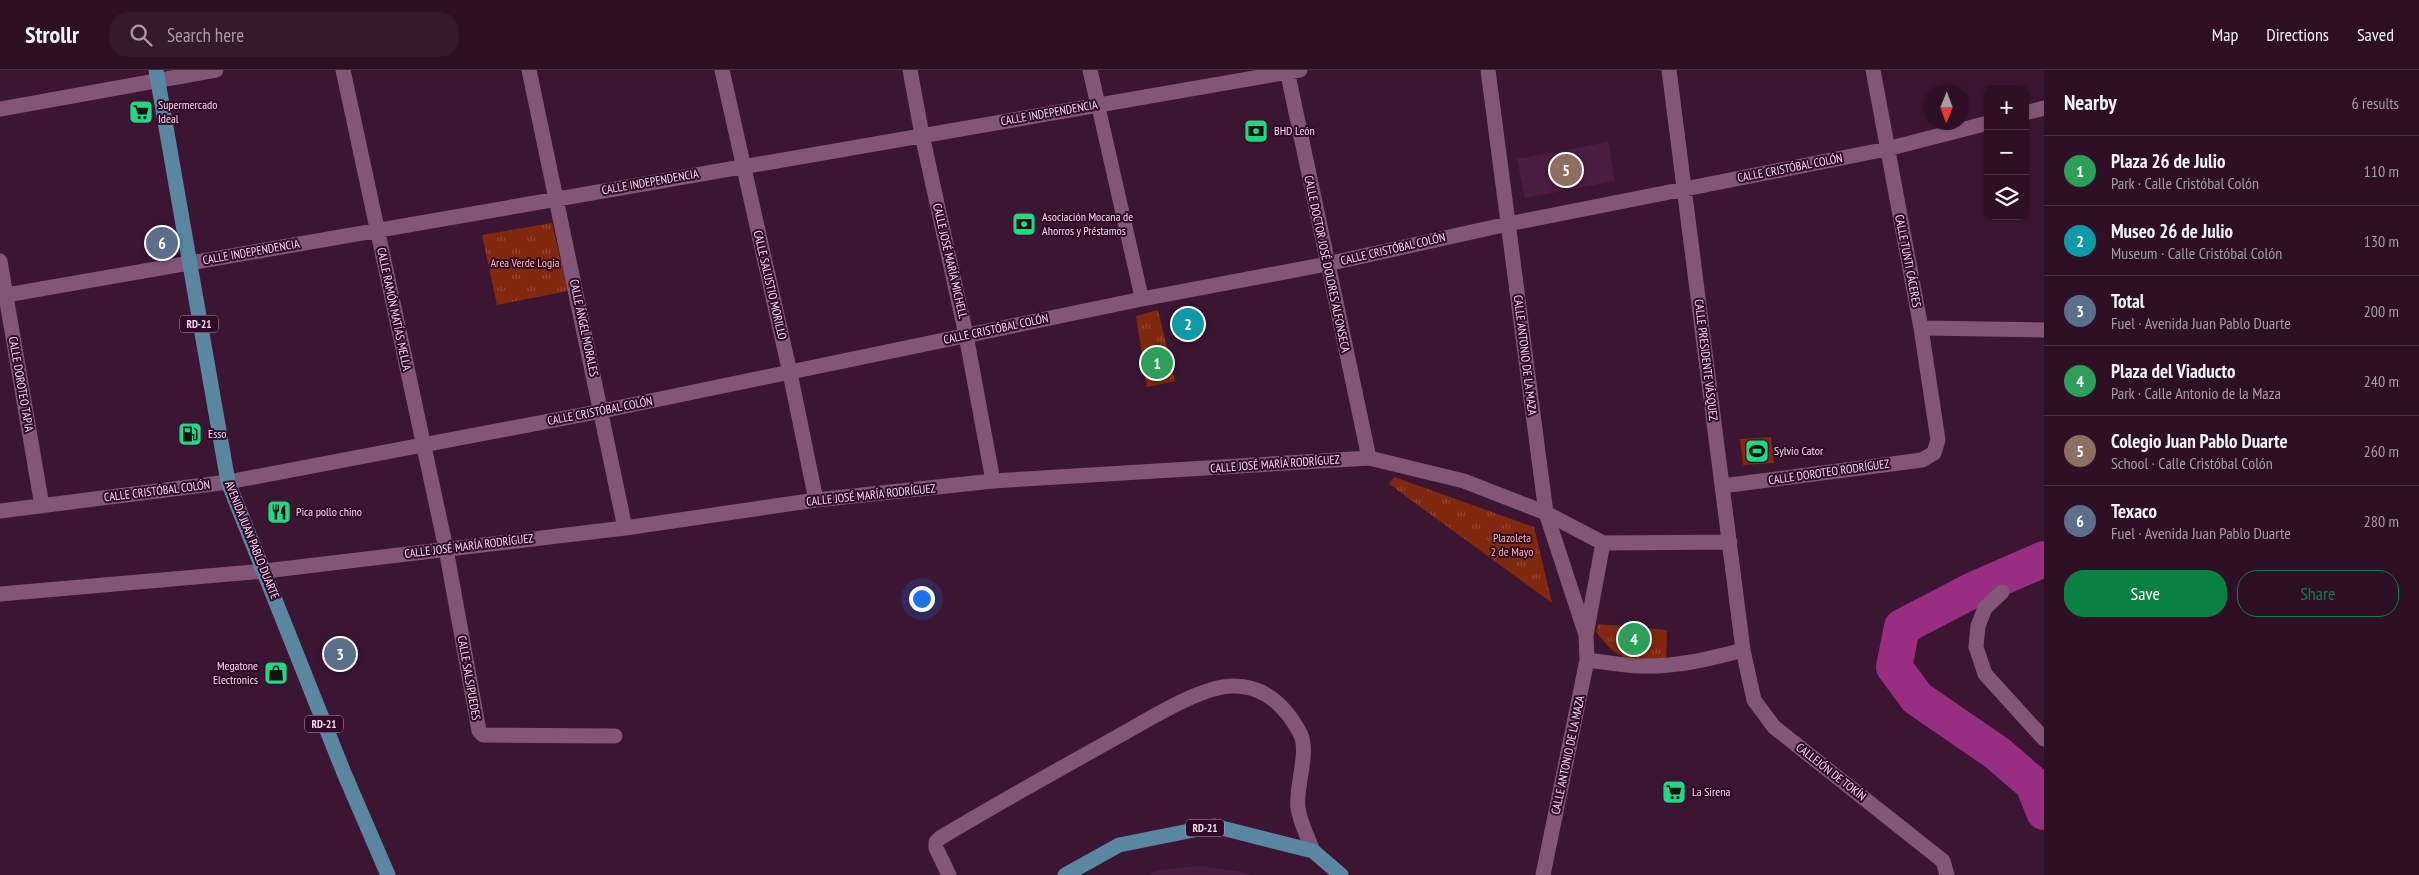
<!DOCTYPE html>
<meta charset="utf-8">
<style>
:root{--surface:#2d1026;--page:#35192e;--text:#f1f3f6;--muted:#a79da7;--line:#483043;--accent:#0b8043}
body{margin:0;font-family:"PT Sans Narrow",sans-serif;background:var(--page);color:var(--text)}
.controls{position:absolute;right:15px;top:15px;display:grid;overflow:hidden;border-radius:10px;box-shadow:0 1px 4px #0004}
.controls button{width:45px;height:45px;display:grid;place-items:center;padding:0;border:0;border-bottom:1px solid var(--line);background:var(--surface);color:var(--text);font:25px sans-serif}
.compass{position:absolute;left:1924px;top:15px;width:45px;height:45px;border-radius:50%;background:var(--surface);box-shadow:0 1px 4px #0004;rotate:181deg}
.you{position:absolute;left:921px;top:528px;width:18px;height:18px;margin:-12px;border:4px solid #fff;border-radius:50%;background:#1a73e8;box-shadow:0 0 0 8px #1a73e833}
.badge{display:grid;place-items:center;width:32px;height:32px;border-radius:50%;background:var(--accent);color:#fff;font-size:16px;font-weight:700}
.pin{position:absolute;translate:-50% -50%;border:2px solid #fff;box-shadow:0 1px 5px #0006}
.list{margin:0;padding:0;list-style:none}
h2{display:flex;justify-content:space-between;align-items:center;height:65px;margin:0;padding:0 20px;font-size:21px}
h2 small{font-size:16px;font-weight:400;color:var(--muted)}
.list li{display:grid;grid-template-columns:32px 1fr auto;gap:15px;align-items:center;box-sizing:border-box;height:70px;padding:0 20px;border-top:1px solid var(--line)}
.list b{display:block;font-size:19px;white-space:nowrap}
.list p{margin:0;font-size:16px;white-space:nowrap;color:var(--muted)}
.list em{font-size:16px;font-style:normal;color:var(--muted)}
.actions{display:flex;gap:10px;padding:15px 20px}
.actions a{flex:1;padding:11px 0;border:1px solid var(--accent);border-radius:20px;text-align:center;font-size:18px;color:var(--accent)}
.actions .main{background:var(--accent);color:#fff}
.icon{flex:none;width:28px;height:28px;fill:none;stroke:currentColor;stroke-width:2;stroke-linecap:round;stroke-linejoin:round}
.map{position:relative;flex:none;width:2044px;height:805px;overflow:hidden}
header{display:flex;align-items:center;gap:30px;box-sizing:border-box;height:70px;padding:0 25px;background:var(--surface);border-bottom:1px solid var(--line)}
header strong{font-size:24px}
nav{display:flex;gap:28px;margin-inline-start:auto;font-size:18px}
.search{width:350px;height:45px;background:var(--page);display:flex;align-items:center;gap:12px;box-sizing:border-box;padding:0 18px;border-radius:20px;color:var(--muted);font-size:19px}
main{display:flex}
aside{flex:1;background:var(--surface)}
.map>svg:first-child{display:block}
.built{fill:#4a1c40}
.grass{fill:#81290e}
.park{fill:url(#park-tufts)}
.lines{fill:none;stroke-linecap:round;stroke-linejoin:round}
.river{stroke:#972e82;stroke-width:36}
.pedestrian{stroke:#835677;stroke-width:14}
.minor{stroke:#835677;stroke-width:15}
.primary{stroke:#5a86a2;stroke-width:15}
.labels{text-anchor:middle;stroke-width:4;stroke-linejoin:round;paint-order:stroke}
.shield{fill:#310a29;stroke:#ba9cb2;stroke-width:1}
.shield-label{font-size:11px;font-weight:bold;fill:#f5dbed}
.poi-label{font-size:12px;fill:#f5dbed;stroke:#310a29;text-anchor:start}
.street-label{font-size:12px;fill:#f5dbed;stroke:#310a29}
.park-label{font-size:12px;fill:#fabaa7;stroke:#310a29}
</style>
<header>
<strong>Strollr</strong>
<div class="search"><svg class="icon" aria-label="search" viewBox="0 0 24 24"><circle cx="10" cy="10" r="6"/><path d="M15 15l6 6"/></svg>Search here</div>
<nav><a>Map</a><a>Directions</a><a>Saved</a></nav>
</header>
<main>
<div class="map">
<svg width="2044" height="805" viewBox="0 0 2044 805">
<defs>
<pattern id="park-tufts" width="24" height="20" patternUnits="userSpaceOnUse" patternTransform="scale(1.25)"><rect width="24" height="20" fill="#81290e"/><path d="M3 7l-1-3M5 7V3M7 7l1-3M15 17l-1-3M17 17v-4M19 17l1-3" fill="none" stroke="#934731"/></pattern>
</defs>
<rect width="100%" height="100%" fill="#3c1533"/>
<path class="built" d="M1608,72L1615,111L1525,128L1517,89Z
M1200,796L1243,802L1252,805H1148L1159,800Z"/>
<path class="grass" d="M1771,367L1774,393L1743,395L1740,369Z"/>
<path class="park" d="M552,153L568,221L497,235L482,165Z
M1158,240L1175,311L1147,317L1136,246Z
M1394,407L1534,457L1552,533L1389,414Z
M1598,554L1667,560L1666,593C1628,589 1621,594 1596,562Z"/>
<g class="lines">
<path class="river" d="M2044,489L1973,520L1902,557L1894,597L1917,628L1997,683L2033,714L2044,742"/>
<path class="pedestrian" d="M1098,35L1142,229"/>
<path class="minor" d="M343,0L446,479L479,661L483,665L615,666
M529,0L625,458
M722,0L790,303L816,430
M910,0L922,65L966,265L993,411
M1090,0L1098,35
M1287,0L1369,388
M1488,0L1546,443L1586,565
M1669,0L1743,580L1754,630L1774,657L1943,791L1947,805
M0,39L216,0
M2025,43L2044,38
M0,191L42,436
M0,226L1300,0
M1921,258L2044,260
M1722,416L1922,390L1934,383L1938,370L1921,258L1873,0
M0,441L228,412L602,341L1142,229L1327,194L1508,154L1887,79L1988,53
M2002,522L1985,538L1978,556L1976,577L1985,604L2044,669
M0,524L265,501L625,458L816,430L993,411L1369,388L1464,411L1546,443L1603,473L1730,472
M1587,590C1605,592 1623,596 1641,596C1677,597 1709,589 1743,580
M949,805L936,778V772L940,768C998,733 1058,700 1117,667C1146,651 1202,615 1234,616C1266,616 1286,637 1300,663C1310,681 1295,718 1298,738C1300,752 1308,768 1313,781
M1543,805L1587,590L1586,565L1603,473"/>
<path class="primary" d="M156,0L228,412L344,703L388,805
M1065,805L1119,775L1214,756L1313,781L1341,805"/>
</g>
<defs>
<g id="supermarket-square" transform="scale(1.25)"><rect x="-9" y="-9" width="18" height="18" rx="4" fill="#22d887" stroke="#310a29"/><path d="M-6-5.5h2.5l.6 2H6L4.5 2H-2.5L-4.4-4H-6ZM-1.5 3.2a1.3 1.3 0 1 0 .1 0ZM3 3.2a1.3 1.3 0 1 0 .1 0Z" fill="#111"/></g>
<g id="bank-square" transform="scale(1.25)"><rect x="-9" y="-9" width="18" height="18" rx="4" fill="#22d887" stroke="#310a29"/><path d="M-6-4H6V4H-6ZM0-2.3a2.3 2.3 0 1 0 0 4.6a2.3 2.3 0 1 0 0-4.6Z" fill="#111"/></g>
<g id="fuel-square" transform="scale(1.25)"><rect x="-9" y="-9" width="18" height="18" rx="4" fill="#22d887" stroke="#310a29"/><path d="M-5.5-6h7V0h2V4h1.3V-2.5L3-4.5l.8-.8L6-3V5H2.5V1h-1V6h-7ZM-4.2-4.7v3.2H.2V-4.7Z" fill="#111"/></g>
<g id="stadium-square" transform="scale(1.25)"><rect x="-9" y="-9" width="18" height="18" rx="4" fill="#22d887" stroke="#310a29"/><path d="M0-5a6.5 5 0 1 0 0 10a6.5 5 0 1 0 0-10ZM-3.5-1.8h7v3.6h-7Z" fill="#111"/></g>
<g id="restaurant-square" transform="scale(1.25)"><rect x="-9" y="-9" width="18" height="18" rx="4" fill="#22d887" stroke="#310a29"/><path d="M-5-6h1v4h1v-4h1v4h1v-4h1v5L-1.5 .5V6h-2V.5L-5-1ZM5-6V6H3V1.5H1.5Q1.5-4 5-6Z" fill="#111"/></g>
<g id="shop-square" transform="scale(1.25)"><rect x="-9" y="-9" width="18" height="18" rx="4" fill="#22d887" stroke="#310a29"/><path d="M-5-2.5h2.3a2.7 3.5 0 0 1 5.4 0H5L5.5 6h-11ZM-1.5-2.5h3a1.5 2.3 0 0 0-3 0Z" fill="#111"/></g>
</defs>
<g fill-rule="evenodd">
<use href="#supermarket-square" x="141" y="42"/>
<use href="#bank-square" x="1256" y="61"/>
<use href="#bank-square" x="1024" y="154"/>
<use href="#fuel-square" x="190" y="364"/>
<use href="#stadium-square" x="1757" y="381"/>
<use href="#restaurant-square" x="279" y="442"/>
<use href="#shop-square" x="276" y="603"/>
<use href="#supermarket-square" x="1674" y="722"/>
</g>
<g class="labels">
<g class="shield">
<rect x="180" y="245.5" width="38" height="17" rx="4"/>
<rect x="305" y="645.5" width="38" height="17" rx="4"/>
<rect x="1186" y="749.5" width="38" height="17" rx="4"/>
</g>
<g class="shield-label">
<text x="199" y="258">RD-21</text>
<text x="324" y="658">RD-21</text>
<text x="1205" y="762">RD-21</text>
</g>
<g class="poi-label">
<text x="158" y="39">Supermercado<tspan x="158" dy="14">Ideal</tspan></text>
<text x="1274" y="65">BHD León</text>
<text x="1042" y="151">Asociación Mocana de<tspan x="1042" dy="14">Ahorros y Préstamos</tspan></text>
<text x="208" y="368">Esso</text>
<text x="1774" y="385">Sylvio Cator</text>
<text x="296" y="446">Pica pollo chino</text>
<text x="258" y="600" text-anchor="end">Megatone<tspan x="258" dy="14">Electronics</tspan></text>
<text x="1692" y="726">La Sirena</text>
</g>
<g class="street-label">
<text transform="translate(1049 43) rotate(-10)" y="4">CALLE INDEPENDENCIA</text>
<text transform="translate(1790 98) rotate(-11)" y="4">CALLE CRISTÓBAL COLÓN</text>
<text transform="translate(650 112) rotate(-10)" y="4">CALLE INDEPENDENCIA</text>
<text transform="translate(1393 179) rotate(-13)" y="4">CALLE CRISTÓBAL COLÓN</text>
<text transform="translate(251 182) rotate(-10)" y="4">CALLE INDEPENDENCIA</text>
<text transform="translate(950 191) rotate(77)" y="4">CALLE JOSÉ MARÍA MICHELL</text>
<text transform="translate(1908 191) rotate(79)" y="4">CALLE TUNTI CÁCERES</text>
<text transform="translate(1327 194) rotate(78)" y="4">CALLE DOCTOR JOSÉ DOLORES ALFONSECA</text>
<text transform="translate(770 215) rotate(77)" y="4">CALLE SALUSTIO MORILLO</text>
<text transform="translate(394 239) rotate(78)" y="4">CALLE RAMÓN MATÍAS MELLA</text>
<text transform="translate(584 258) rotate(78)" y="4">CALLE ÁNGEL MORALES</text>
<text transform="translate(996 259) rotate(-12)" y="4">CALLE CRISTÓBAL COLÓN</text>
<text transform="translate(1525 285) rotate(83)" y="4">CALLE ANTONIO DE LA MAZA</text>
<text transform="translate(1706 290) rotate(83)" y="4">CALLE PRESIDENTE VÁSQUEZ</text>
<text transform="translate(21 314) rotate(80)" y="4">CALLE DOROTEO TAPIA</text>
<text transform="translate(600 341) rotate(-11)" y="4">CALLE CRISTÓBAL COLÓN</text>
<text transform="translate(1275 394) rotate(-4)" y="4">CALLE JOSÉ MARÍA RODRÍGUEZ</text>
<text transform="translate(1829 402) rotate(-8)" y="4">CALLE DOROTEO RODRÍGUEZ</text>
<text transform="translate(157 421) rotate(-7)" y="4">CALLE CRISTÓBAL COLÓN</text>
<text transform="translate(871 425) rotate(-6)" y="4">CALLE JOSÉ MARÍA RODRÍGUEZ</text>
<text transform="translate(252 470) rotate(68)" y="4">AVENIDA JUAN PABLO DUARTE</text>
<text transform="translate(469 476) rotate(-7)" y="4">CALLE JOSÉ MARÍA RODRÍGUEZ</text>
<text transform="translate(469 608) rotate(80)" y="4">CALLE SALSIPUEDES</text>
<text transform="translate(1568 685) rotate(-78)" y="4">CALLE ANTONIO DE LA MAZA</text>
<text transform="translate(1831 702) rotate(38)" y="4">CALLEJÓN DE TOKÍN</text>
</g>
<g class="park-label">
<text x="525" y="197">Area Verde Logia</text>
<text x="1512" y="472">Plazoleta<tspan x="1512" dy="14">2 de Mayo</tspan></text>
</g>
</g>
</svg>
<div class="controls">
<button>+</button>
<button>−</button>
<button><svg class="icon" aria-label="layers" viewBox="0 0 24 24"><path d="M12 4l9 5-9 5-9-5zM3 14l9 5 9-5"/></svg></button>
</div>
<svg class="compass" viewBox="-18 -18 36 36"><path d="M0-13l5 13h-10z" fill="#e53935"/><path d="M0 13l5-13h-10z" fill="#a79da7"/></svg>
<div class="you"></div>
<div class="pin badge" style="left:1157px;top:293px;background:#2e9e5b">1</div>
<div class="pin badge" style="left:1188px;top:254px;background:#0f9aa8">2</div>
<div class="pin badge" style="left:340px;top:584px;background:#5c6f8a">3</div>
<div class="pin badge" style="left:1634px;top:569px;background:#2e9e5b">4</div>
<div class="pin badge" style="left:1566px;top:100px;background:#8d6e63">5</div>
<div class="pin badge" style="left:162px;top:173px;background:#5c6f8a">6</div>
</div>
<aside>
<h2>Nearby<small>6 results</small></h2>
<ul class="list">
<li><span class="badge" style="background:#2e9e5b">1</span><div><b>Plaza 26 de Julio</b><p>Park · Calle Cristóbal Colón</p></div><em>110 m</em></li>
<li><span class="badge" style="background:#0f9aa8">2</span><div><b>Museo 26 de Julio</b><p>Museum · Calle Cristóbal Colón</p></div><em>130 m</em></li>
<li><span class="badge" style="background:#5c6f8a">3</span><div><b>Total</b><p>Fuel · Avenida Juan Pablo Duarte</p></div><em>200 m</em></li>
<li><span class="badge" style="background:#2e9e5b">4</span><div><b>Plaza del Viaducto</b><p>Park · Calle Antonio de la Maza</p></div><em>240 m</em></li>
<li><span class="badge" style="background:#8d6e63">5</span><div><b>Colegio Juan Pablo Duarte</b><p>School · Calle Cristóbal Colón</p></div><em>260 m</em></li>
<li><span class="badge" style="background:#5c6f8a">6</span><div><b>Texaco</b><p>Fuel · Avenida Juan Pablo Duarte</p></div><em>280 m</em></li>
</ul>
<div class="actions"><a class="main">Save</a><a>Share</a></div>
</aside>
</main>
